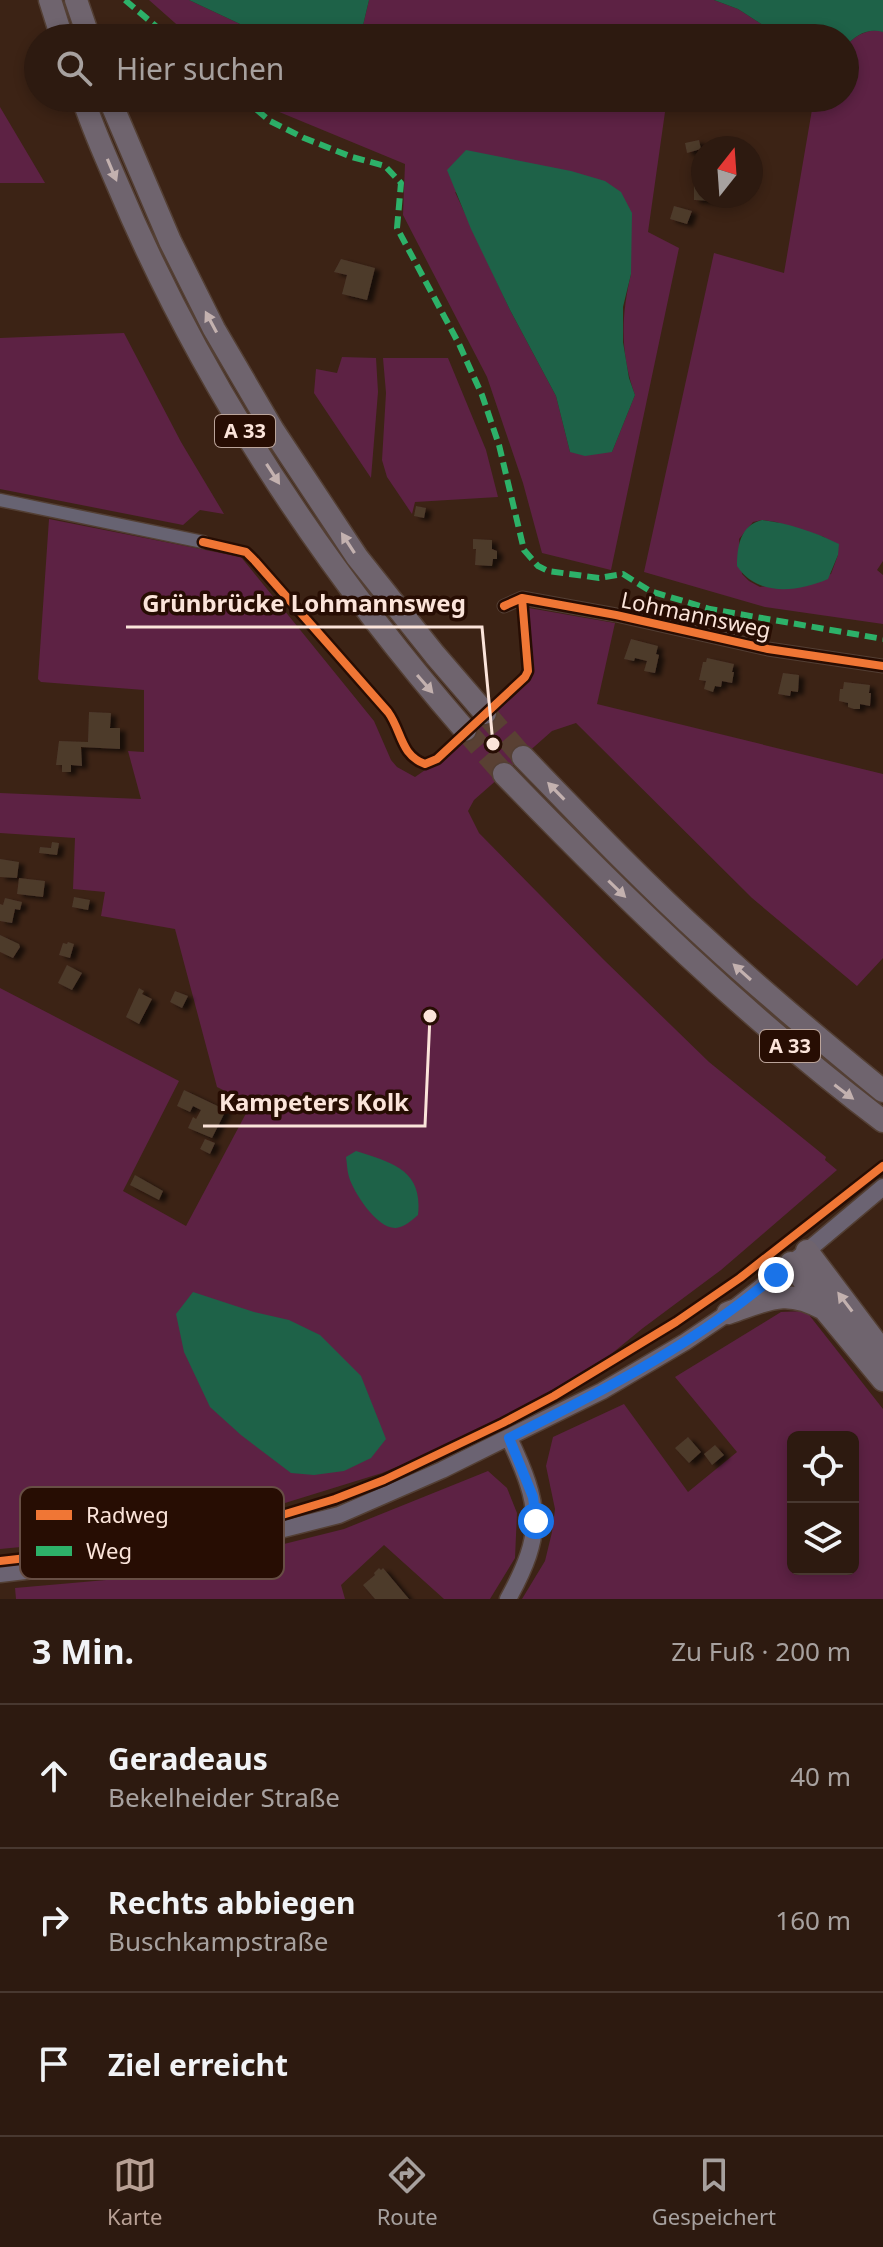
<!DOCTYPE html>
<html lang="de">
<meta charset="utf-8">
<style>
:root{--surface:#2d1a10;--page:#352319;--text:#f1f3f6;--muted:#a7a19f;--line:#483830;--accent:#b8a095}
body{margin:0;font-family:"Noto Sans",sans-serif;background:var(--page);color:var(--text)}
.controls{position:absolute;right:24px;bottom:24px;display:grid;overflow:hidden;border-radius:12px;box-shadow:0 4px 12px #0003}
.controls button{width:72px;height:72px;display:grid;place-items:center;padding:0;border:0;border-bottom:2px solid var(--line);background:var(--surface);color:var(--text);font:40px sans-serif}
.compass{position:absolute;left:691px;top:136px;width:72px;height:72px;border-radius:50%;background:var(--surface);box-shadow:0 4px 12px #0003;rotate:17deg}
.stop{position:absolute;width:24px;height:24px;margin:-18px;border:6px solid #1a73e8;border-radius:50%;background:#fff}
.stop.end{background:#1a73e8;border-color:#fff;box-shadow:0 2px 8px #0008}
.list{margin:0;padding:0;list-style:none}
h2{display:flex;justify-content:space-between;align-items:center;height:104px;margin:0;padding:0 32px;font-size:34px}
h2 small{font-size:26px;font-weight:400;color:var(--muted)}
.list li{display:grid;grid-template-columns:52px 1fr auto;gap:24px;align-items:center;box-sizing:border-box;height:144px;padding:0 32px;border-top:2px solid var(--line)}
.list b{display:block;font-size:30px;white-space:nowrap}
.list p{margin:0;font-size:26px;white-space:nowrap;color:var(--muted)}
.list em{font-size:26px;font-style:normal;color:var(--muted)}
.icon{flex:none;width:44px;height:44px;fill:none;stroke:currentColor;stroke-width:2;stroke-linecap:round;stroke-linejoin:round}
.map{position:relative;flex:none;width:883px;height:1599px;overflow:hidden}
.search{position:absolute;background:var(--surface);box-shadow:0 4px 12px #0003;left:24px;right:24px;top:24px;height:88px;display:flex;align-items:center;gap:20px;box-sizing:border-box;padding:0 28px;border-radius:44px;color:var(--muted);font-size:30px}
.sheet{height:536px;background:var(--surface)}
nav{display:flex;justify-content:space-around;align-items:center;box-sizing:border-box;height:112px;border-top:2px solid var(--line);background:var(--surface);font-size:22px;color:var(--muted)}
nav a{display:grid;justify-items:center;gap:4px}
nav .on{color:var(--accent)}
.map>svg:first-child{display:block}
.green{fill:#5d2244;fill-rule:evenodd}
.water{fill:#1e6248}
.building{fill:#4d3a2c;filter:url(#shadow)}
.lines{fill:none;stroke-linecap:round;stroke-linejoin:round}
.highway-tunnel{stroke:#594033;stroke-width:22;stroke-dasharray:22 11;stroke-linecap:butt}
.street-casing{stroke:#533f34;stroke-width:15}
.secondary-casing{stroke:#533f34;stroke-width:19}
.highway-casing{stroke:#533f34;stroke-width:25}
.street{stroke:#676372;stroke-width:12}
.secondary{stroke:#6b6372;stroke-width:16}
.highway{stroke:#6f646e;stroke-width:22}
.quiet{stroke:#2db169;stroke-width:6;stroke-dasharray:12 6;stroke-linecap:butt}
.cycleway-casing{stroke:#270d03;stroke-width:13}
.cycleway{stroke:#f07635;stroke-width:8}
.oneway{fill:#c3b1af}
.route{stroke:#1a73e8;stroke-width:10}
.labels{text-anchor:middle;stroke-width:7;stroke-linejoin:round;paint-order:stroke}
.shield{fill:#270d03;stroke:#bba49a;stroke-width:2}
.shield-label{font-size:20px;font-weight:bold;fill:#fbe4da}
.street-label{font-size:22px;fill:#fbe4da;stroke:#270d03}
.key{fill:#270d03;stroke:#674e44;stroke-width:2}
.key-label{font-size:22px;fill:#fbe4da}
.leader{fill:none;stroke:#fbe4da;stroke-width:3}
.callout-dot{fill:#fbe4da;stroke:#270d03;stroke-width:3}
.callout-label{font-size:24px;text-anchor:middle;font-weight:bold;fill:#fbe4da;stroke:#270d03;stroke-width:7;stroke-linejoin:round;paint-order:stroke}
</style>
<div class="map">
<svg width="883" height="1599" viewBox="0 0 883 1599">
<defs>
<filter id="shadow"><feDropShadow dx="5.5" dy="3" stdDeviation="2" flood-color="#0009"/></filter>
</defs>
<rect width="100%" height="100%" fill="#3c2315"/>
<path class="green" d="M149,0H189L270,38H192Z
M369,0H714L738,9L783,38H360Z
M878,30L883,32V561L877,570L883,575V624L765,607L644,572L714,253L784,273L814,98H845V47C855,36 863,31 878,30ZM762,520L776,522L824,537L838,555L831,574L760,587L749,581L742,574L739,539L753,522Z
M260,98H667L648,232L679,248L611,570L542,553L523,483L487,377L403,215L405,164L272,109ZM455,192L631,274C621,316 620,353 635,395L612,452H570L556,396L510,310Z
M0,107L45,183H0Z
M124,333L181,442L224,514L200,510L183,525L0,489V338Z
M342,357L376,358L378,392L371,478L314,393L316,369L337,373Z
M383,358H448L486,450L498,497L415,502L412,514L387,477L382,460L386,393Z
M49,519L241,557L374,721L391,760L397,767L415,777L438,761L435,757L513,688L517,692L524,686L530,673L527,616L529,608L615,623L597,704L883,774V958L857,986L752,898L576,723L552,731L474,800L468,811L479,833L603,959L709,1062L826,1157L825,1160L837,1170L721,1270L643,1328L610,1355L518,1411L455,1443L382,1473L285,1503L208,1521L63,1543L0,1549V988L179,1081L123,1191L186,1226L251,1104L217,1087L175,929L101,916L105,892L73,889L75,838L0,833V793L141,799L128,751L144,752V690L41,682L38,679Z
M806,1311L883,1409V1599H522L545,1561L552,1532L555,1509L546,1466L553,1437L624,1404L688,1492L737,1452L675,1377L781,1312ZM793,1437H853V1569H793Z
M488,1471L507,1488L517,1513L515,1558L490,1599H444L384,1545L341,1585L345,1599H16L15,1588L129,1578L224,1559L344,1529Z"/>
<path class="water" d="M189,0H369L360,38H270Z
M714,0H883V32C867,28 856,35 845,47V38H783L738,9Z
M466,150L571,171L605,181L621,192L632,213L631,274L623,307V342L629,378L635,395L612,452L585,456L570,452L556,396L510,310L471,229L447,170Z
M762,520C788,523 815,532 839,544L838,555L828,579C798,592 757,597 737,566C737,547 740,525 762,520Z
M356,1151C393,1163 423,1170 418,1215C412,1220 405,1227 396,1228C377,1229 354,1193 349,1177C347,1171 347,1163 346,1157Z
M193,1292L254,1312L289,1320L320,1335L361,1376L386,1439L371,1458L344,1471L314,1475L291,1473L241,1435L210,1407L184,1352L176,1314Z"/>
<path class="building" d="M699,140L701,149L687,153L685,143Z
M694,174L703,175V196H717V201L694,200Z
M674,206L692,211L687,224L670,219Z
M341,259L375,268L367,300L342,294L347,275L334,272Z
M416,506L426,508L424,518L414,516Z
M473,539L492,540V549L497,551V559H493L492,566L475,565L476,549H473Z
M631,639L658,646L656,654L659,655L655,673L644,671L647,661L635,658L634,661L624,659Z
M707,658L734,664L732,672H734L732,683L722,681L721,687L715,686L713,692L704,689L706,681L699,680L703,662H706Z
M783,673L799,675L798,692L791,691L790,696L778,694Z
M844,682L870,685L869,693H871L870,706L860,704V709H854L848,707V703L839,701L840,689H843Z
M89,712L111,713L110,728H120V749L81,747L82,766L71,765V772H62V765H56L59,741L88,742Z
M52,842L59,843L57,855L39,853L40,847L51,848Z
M0,859L19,862L17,878L0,877Z
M19,878L45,881L43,897L17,894Z
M74,897L90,900L88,910L72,907Z
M5,898L22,902L20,910L15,909L12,923L0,921V904L3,905Z
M0,935L19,944L20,947L13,958L0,952Z
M68,942L74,944L70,958L59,955L63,943L67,944Z
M67,965L82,973L72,990L58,983Z
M139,988L144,991L142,994L152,999L139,1024L126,1017Z
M175,991L188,996L182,1008L170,1002Z
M184,1090L226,1110L212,1138L188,1128L193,1117L196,1119L201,1110L193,1106L190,1112L177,1106Z
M205,1139L215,1143L210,1154L200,1149Z
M135,1175L163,1191L159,1200L130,1185Z
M688,1437L701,1452L689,1463L675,1448Z
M715,1445L724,1455L712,1465L704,1454Z
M379,1568L381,1570L383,1568L409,1599H375L363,1585L375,1575L374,1573Z"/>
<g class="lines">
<path class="highway-tunnel" d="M485,713L523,757
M465,730L504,774"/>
<g class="street-casing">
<path id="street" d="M0,500L203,542
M504,606L522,598L616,615L768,649L883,666"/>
</g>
<g class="secondary-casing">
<path id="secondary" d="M0,1574L154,1556L252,1537L339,1515L442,1470L602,1391L685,1342L728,1313L807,1251L883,1187
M508,1599C545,1532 541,1506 509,1438"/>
</g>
<g class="highway-casing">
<path id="highway" d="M50,0L62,38
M76,0L89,38
M83,98C92,127 105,155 117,183C201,383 323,567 465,730
M109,98L170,241L214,329L273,430L357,557L435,655L485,713
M523,757C583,819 642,881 706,939C763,992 823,1042 883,1091
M504,774C623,897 746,1017 883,1121
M807,1251L883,1352
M791,1263L825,1310L883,1380
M728,1313C767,1300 785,1287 824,1309"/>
</g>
<use href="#street" class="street"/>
<use href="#secondary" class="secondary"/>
<use href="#highway" class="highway"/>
<path class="quiet" d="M125,0L170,38
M243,98L270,121L304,138L352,157L385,166L401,183L397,228L459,344L482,395L499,445L524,550L538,566L548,571L599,578L623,574L650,591L710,609L883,639"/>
<g class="cycleway-casing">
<path id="cycleway" d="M203,542L246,552L255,561L388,712C402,731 400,755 425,764L437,759L525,677L528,671L522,598
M504,606L522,598L616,615L768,649L883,666
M0,1561L149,1544L249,1525L335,1499L384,1480L503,1423L554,1396L676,1322L740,1278L883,1166"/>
</g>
<use href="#cycleway" class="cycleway"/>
</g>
<defs><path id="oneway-solid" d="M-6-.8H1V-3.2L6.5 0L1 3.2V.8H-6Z" transform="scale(2)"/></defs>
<g class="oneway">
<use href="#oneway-solid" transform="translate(112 170) rotate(67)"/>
<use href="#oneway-solid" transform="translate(211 322) rotate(-118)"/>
<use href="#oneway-solid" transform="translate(273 474) rotate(57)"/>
<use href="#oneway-solid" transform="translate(348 543) rotate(-123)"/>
<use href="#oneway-solid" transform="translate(425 684) rotate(49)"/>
<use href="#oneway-solid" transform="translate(556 791) rotate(-134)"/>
<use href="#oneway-solid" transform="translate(617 889) rotate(44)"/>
<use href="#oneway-solid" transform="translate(742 972) rotate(-138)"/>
<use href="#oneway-solid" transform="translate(844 1092) rotate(37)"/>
<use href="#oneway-solid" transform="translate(845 1302) rotate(-127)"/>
</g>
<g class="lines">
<path class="route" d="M536,1521L533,1497L509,1438C584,1400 660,1362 727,1313C744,1301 760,1288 776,1275"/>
</g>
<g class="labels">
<g class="shield">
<rect x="215" y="415" width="60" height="32" rx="6"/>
<rect x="760" y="1030" width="60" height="32" rx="6"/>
</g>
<g class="shield-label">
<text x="245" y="438">A 33</text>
<text x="790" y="1053">A 33</text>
</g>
<g class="street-label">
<text transform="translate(696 615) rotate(12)" y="8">Lohmannsweg</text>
</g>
</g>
<rect x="20" y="1487" width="264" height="92" rx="12" class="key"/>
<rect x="36" y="1510" width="36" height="10" fill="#f07635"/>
<rect x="36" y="1546" width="36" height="10" fill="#2db169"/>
<g class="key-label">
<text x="86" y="1523">Radweg</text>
<text x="86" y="1559">Weg</text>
</g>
<path class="leader" d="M493 744L482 627H126M430 1016L425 1126H203"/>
<g class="callout-dot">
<circle cx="493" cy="744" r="8"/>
<circle cx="430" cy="1016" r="8"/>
</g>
<g class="callout-label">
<text x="304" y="612">Grünbrücke Lohmannsweg</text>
<text x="314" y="1111">Kampeters Kolk</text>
</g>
</svg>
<div class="controls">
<button><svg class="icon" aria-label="locate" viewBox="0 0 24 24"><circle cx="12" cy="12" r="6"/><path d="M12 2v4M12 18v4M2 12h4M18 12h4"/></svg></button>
<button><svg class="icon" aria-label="layers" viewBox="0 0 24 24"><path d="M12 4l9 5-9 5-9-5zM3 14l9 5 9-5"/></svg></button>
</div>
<svg class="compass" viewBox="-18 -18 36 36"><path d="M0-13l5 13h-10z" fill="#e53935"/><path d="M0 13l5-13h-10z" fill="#a7a19f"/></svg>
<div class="stop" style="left:536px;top:1521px"></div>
<div class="stop end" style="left:776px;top:1275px"></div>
<div class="search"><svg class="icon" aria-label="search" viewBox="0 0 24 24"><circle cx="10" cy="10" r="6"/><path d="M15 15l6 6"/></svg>Hier suchen</div>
</div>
<section class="sheet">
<h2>3 Min.<small>Zu Fuß · 200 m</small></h2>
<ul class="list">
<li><svg class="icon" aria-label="ahead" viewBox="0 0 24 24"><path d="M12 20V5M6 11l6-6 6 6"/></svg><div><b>Geradeaus</b><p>Bekelheider Straße</p></div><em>40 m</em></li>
<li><svg class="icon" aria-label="right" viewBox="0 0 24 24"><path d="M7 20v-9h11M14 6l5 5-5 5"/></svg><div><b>Rechts abbiegen</b><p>Buschkampstraße</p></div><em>160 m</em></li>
<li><svg class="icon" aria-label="arrive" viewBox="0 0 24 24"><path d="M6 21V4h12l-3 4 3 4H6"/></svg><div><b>Ziel erreicht</b></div></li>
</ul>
</section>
<nav>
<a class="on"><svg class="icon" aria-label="map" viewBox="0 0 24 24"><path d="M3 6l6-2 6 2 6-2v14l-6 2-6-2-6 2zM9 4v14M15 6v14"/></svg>Karte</a>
<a><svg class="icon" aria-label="directions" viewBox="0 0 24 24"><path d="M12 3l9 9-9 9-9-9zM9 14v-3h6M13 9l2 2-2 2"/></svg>Route</a>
<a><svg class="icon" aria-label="saved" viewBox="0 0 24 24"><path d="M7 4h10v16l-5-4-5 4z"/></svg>Gespeichert</a>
</nav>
